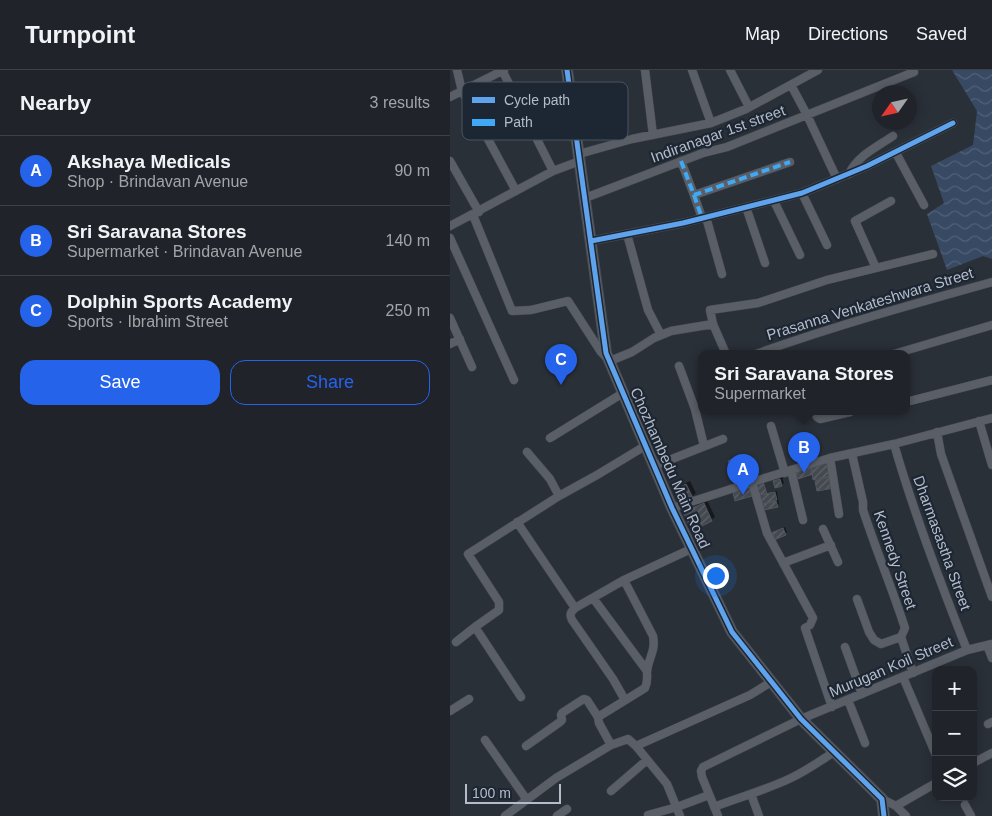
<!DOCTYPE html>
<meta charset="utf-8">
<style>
:root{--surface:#20242a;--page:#2d3036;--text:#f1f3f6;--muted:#a2a4a8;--line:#3d4147;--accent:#2563eb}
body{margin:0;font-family:Helvetica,sans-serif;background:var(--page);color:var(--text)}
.controls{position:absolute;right:15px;bottom:15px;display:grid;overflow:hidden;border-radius:10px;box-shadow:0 2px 12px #0003}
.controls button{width:45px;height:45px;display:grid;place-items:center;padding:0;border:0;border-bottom:1px solid var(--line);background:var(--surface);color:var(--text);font:25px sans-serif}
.compass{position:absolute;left:422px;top:15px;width:45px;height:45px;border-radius:50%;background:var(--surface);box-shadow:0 2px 12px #0003;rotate:236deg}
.scale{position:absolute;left:15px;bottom:12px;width:96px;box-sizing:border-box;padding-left:5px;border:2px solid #b4bcc9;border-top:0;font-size:14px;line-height:18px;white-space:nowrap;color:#b4bcc9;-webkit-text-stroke:4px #1d2633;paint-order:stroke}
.you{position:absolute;left:265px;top:505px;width:18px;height:18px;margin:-12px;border:4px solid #fff;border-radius:50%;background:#1a73e8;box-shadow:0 0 0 8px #1a73e833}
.badge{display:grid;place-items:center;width:32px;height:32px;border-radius:50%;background:var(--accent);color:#fff;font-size:16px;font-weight:700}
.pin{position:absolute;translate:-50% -41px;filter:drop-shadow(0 1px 2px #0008)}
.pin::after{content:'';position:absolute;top:26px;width:18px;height:15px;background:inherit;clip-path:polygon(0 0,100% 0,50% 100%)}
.popup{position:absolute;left:248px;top:280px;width:212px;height:65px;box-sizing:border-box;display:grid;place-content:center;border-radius:10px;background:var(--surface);filter:drop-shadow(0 1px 4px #0005);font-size:16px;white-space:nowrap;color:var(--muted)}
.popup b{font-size:19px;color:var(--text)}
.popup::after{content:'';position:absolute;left:50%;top:100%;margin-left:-10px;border:10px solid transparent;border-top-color:var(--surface)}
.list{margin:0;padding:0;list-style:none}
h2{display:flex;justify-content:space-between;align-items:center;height:65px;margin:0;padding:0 20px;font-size:21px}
h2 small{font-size:16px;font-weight:400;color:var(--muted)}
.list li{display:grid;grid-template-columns:32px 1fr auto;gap:15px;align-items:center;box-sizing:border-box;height:70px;padding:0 20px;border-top:1px solid var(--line)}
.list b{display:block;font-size:19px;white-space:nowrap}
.list p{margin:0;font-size:16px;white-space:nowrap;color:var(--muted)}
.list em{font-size:16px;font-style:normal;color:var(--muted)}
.actions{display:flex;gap:10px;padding:15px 20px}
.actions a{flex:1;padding:11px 0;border:1px solid var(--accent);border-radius:15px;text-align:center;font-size:18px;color:var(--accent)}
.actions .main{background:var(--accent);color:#fff}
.icon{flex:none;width:28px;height:28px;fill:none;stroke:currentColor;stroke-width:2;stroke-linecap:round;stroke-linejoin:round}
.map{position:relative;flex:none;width:542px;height:746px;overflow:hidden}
header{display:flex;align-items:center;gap:30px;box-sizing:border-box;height:70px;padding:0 25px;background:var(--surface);border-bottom:1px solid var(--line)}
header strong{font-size:24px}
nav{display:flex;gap:28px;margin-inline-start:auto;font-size:18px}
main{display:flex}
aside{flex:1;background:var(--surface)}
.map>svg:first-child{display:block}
.water{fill:url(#water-waves)}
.shadow{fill:#0007}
.building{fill:url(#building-hatch);stroke:#52575f}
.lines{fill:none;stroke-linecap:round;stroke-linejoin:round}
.minor-casing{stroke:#484c53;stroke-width:9}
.tertiary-casing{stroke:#484c53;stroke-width:12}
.minor{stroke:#5a5e66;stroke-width:8}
.tertiary{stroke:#5a5e66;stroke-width:10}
.quiet{stroke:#3fa9f5;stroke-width:4;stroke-dasharray:8 4;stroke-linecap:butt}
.cycleway-casing{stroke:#1d2633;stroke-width:8}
.cycleway{stroke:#60a3ed;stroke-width:5}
.labels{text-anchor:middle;stroke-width:4.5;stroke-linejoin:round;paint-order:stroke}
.street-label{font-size:15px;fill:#b4bcc9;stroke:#1d2633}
.key{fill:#1d2633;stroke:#4a5360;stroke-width:1}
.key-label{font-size:14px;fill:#b4bcc9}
</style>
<header>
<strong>Turnpoint</strong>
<nav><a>Map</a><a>Directions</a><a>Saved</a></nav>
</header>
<main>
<aside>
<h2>Nearby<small>3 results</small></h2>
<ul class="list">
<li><span class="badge">A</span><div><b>Akshaya Medicals</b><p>Shop · Brindavan Avenue</p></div><em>90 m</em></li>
<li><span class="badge">B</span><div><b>Sri Saravana Stores</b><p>Supermarket · Brindavan Avenue</p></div><em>140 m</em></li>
<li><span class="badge">C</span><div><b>Dolphin Sports Academy</b><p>Sports · Ibrahim Street</p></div><em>250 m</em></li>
</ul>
<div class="actions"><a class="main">Save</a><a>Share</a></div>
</aside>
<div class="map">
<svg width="542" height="746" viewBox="0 0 542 746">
<defs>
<pattern id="water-waves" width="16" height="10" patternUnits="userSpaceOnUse" patternTransform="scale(1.25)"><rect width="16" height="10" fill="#384963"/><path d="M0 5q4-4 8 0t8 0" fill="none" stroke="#526178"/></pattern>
<pattern id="building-hatch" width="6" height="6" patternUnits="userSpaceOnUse" patternTransform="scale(1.25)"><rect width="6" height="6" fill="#444950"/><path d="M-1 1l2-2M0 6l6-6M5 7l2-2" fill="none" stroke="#5d6168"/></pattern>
</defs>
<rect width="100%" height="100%" fill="#2a3038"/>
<path class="water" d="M502,0H542V189L533,186L497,200L477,144L494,133L481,96L523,75L527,41Z"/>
<path class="shadow" d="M287,386L297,405L289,410L279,391Z
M332,406L334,413L331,415L326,417L324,408Z
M240,411L246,423L242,427L231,432L225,420L229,416Z
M314,411L317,423L327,421L329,434L327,436L315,439L313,433L312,432Z
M257,430L265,447L261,450L235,443L239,439Z
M335,457L337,462L335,464L323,463L325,461Z"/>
<path class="building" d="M285,388L295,409L288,412L278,391Z
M378,392L381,406L363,410L361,396Z
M361,396L363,404L348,409L345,402Z
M381,406L384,418L367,421L365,411Z
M330,409L332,416L325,418L323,411Z
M313,411L317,424L309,425L305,414Z
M236,414L243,428L231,434L224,420Z
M300,418L302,426L285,431L283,423Z
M325,422L327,430L312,434L309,425Z
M326,431L328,437L314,440L312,434Z
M254,433L262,451L242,461L233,442Z
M333,458L336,465L324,470L321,463Z"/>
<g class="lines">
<g class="minor-casing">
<path id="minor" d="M7,0L12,21L66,121
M52,0L103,101
M195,0L203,65
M242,0L261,53
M280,0L299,37
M341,15L357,45L387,109
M0,27L54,0
M446,83L474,135
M129,84L182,69L261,53L296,39L368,0
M0,91L29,142
M231,91L244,125L340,92
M399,104C407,86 427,77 443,66
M352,123L377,175
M244,125L252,148
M135,128L253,83L277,77L464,2
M324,131L350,185
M296,137L315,193
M23,145L62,241L81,240L118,231L151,282L160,291L182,282L204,268L221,261L263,254
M256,147L272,204
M0,156L103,101L130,91
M177,164L198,240L211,265
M0,168L64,310
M141,171L233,153L352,123L417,96L503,53
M426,198L405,151L441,131
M0,248L22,297
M0,274L10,269
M276,284L263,254L260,240L308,233L377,210L483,184
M306,284C384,256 463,234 542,212
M444,284L542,255
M229,296L245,339L254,376
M456,332L542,310
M364,342L367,347L370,349L400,342
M529,351L542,395
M321,356L335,403
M487,362L491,384L542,527
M100,368L173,323
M444,374C464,444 490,512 517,580
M77,382L100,409L109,426L147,405L195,376
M402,384L413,432V440C426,480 442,518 455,558L451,567L463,603
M380,388L389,444
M204,396L273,369
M341,400L353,450
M302,412L317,463L363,548L360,555L355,558L382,637
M222,438L312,409L380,388L444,374L542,348
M67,452L125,538
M373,459L388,492
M333,493L381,475
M143,528L197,601
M407,529L419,562L424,570L431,574L451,567
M6,572L25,557
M537,575L542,588
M395,577L412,624
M453,607L486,685
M71,627L25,557L49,540V532L18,484L109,426
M175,630L163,609L122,550C119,544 121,542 125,538L174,510L241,479
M398,630L415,673
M0,641L19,629
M538,654L542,652
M35,670L77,730
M161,675L149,653L148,647L195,618C198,612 197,609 197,602C198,588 206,582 203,566L174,510
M76,676L110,652L112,650L111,645L112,643L132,630L134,629L137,630L148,647
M186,676L300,625L321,612
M523,693L542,683
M161,721L197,690
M301,724L309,746
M432,729L446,736L456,746
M515,735L521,746
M446,736L486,713
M264,737C290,727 316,720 341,708C356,701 370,691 384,682
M198,745L227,737L259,725
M55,746L106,708L161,675L178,669L186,676L217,714L230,746
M107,746L117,739
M268,746L252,707L251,701L253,697L351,649L517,580L542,574"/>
</g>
<g class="tertiary-casing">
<path id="tertiary" d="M117,0L156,283L222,438L282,562L351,649L432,729L434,746"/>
</g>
<use href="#minor" class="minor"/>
<use href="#tertiary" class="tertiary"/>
<path class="quiet" d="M231,91L244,125L340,92
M244,125L252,148"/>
<g class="cycleway-casing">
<path id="cycleway" d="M117,0L156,283L222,438L282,562L351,649L432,729L434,746
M141,171L233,153L352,123L417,96L503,53"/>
</g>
<use href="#cycleway" class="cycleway"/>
</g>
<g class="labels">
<g class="street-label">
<text transform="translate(268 64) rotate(-20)" y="5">Indiranagar 1st street</text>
<text transform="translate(420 234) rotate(-17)" y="5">Prasanna Venkateshwara Street</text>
<text transform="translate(220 398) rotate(66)" y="5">Chozhambedu Main Road</text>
<text transform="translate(492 473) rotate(70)" y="5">Dharmasastha Street</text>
<text transform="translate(445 490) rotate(71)" y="5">Kennedy Street</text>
<text transform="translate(441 597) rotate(-23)" y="5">Murugan Koil Street</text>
</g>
</g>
<rect x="12" y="12" width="166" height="58" rx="8" class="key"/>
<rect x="22" y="27" width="23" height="6" fill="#60a3ed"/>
<rect x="22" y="49" width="23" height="7" fill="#3fa9f5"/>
<g class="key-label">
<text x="54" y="35">Cycle path</text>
<text x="54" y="57">Path</text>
</g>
</svg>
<div class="controls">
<button>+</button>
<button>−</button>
<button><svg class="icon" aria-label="layers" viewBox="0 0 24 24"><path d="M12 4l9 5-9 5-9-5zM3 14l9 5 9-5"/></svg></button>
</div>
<svg class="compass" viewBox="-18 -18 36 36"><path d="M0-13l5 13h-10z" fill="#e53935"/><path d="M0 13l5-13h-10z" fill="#a2a4a8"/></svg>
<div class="scale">100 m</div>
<div class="you"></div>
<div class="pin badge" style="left:293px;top:425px">A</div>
<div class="pin badge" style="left:354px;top:403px">B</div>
<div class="popup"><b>Sri Saravana Stores</b>Supermarket</div>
<div class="pin badge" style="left:111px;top:315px">C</div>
</div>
</main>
